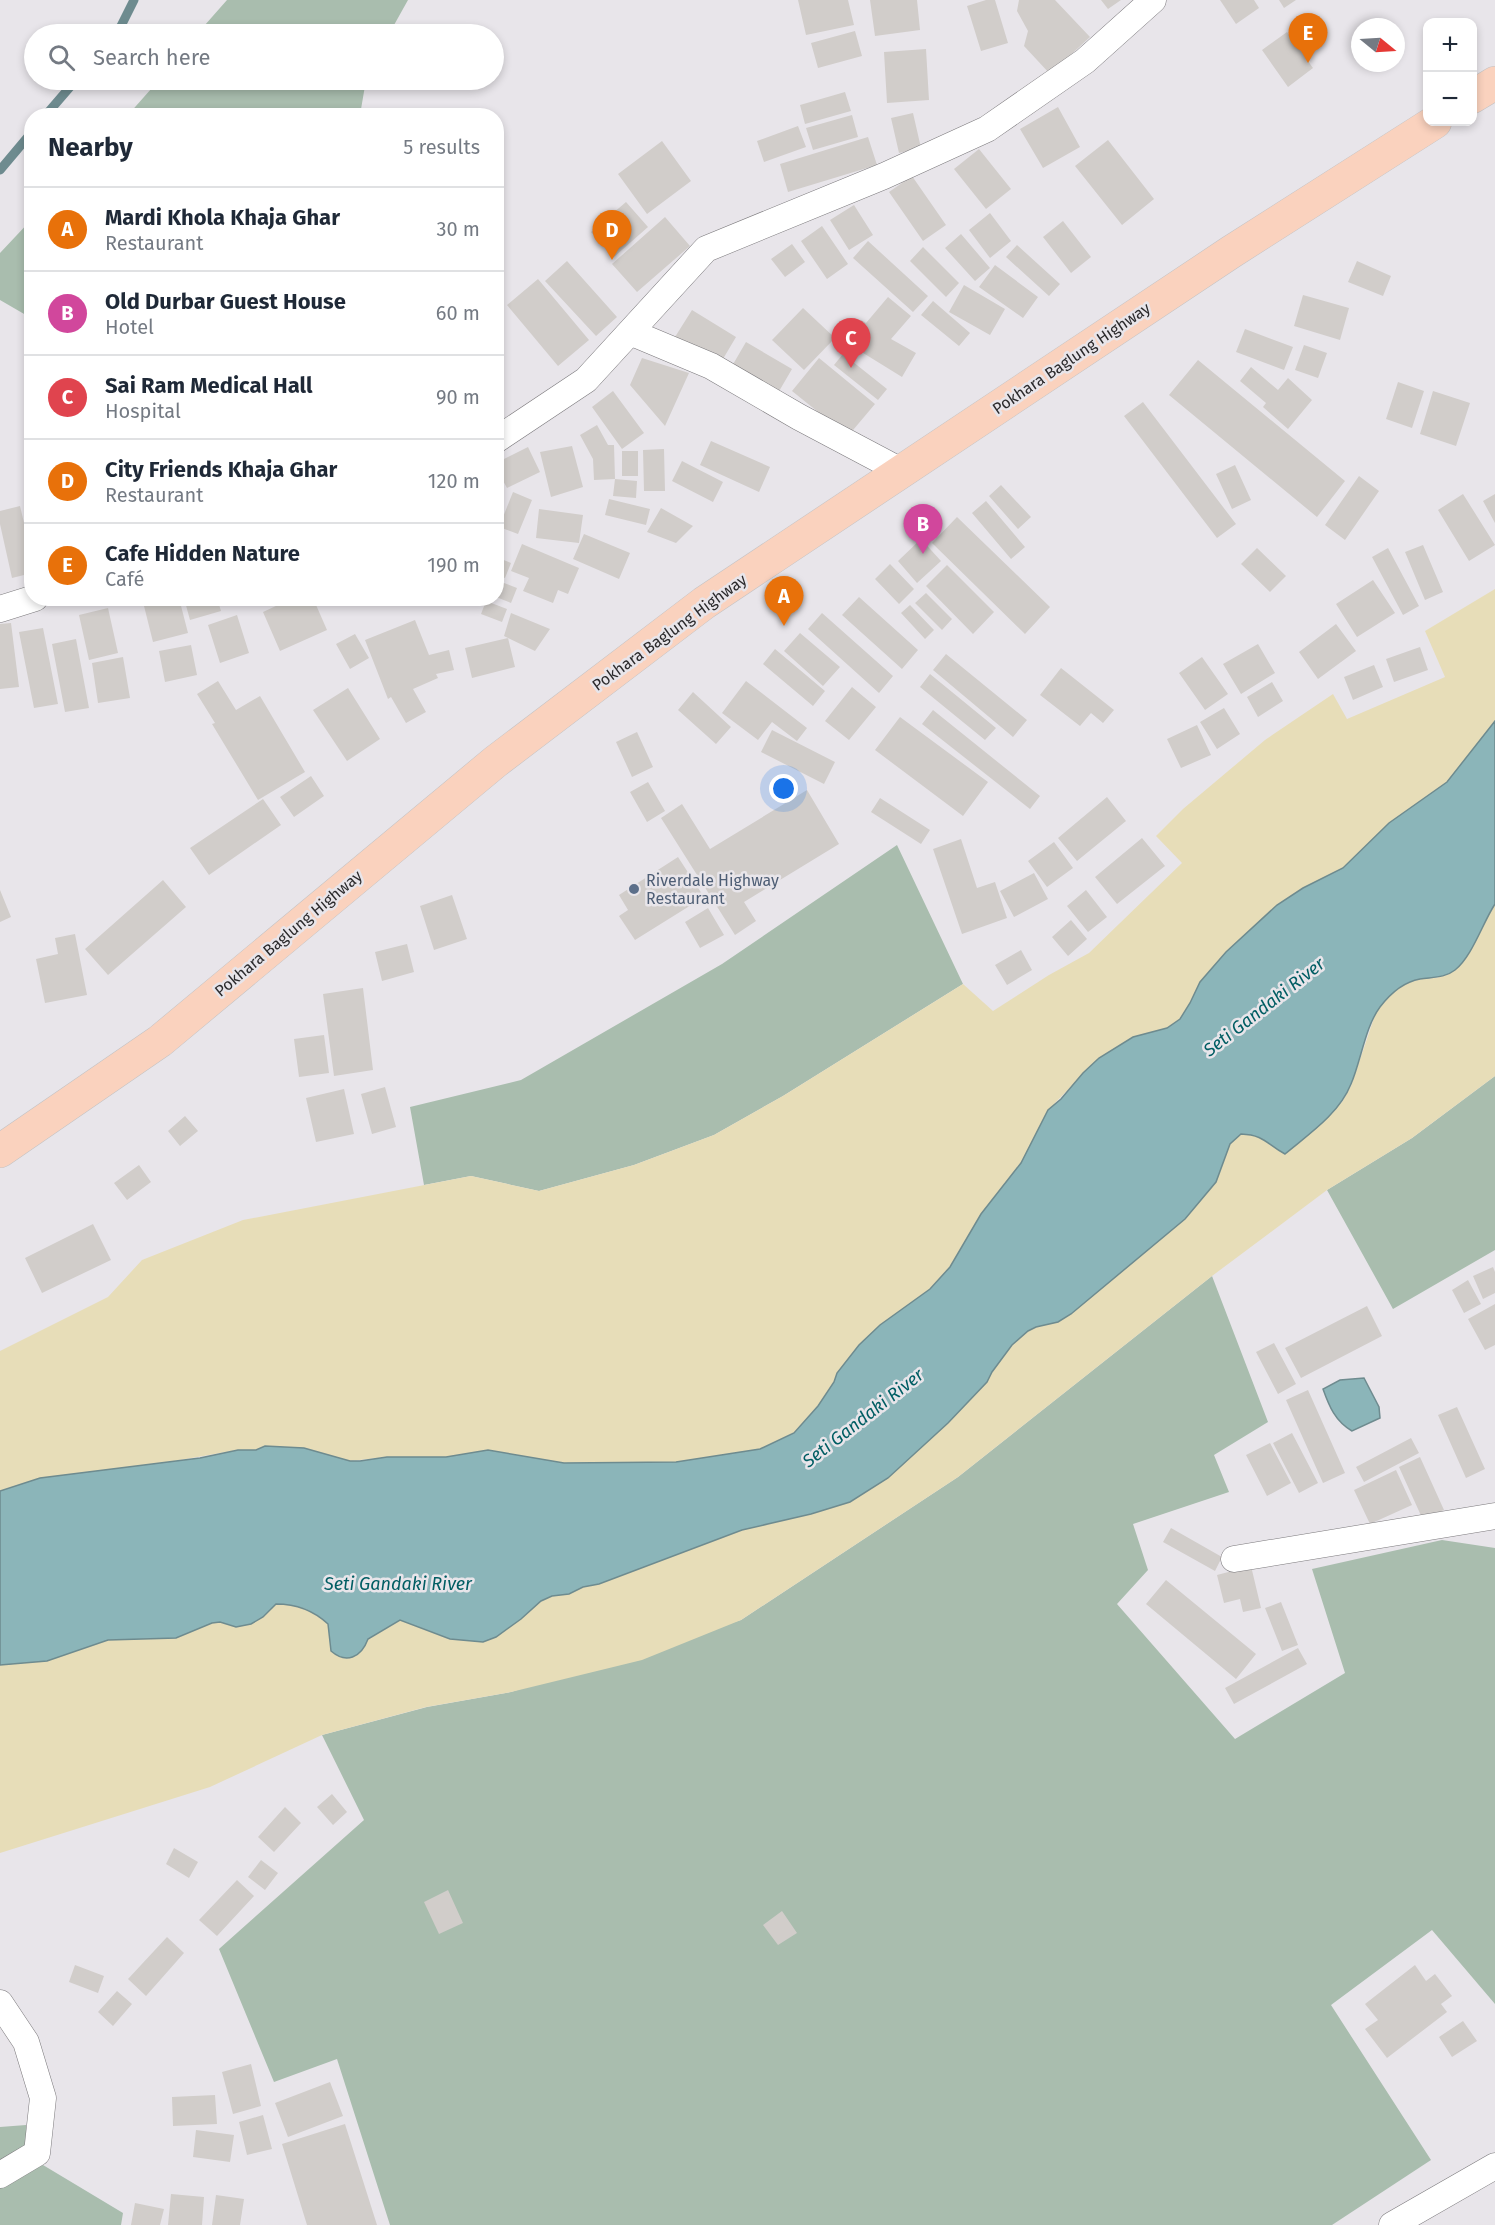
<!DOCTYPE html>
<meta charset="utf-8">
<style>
:root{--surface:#fff;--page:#f6f6f7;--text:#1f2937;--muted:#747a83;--line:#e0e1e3;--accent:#d93025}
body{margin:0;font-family:"Fira Sans",sans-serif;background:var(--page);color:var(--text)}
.controls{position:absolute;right:18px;top:18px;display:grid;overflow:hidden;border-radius:12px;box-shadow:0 3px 9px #0003}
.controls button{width:54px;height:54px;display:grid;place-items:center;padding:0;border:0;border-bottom:2px solid var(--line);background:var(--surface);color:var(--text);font:30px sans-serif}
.compass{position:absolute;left:1351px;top:18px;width:54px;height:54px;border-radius:50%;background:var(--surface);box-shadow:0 3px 9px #0003;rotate:108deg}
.you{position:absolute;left:784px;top:789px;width:21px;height:21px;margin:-15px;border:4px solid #fff;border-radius:50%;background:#1a73e8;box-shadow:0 0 0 9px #1a73e833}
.badge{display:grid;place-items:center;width:39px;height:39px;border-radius:50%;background:var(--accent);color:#fff;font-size:20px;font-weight:700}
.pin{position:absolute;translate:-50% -50px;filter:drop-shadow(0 2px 3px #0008)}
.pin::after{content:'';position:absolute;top:32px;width:21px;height:18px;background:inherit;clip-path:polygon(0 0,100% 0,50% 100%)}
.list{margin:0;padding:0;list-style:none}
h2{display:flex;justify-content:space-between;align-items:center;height:78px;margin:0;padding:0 24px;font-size:26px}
h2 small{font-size:20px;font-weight:400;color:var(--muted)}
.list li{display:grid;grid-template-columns:39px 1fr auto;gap:18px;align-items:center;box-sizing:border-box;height:84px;padding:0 24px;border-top:2px solid var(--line)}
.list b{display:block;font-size:22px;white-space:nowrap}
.list p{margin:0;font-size:20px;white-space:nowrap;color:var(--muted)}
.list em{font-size:20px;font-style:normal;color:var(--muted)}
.icon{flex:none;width:33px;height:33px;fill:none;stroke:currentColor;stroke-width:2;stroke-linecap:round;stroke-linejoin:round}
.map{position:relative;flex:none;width:1495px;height:2225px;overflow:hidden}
.search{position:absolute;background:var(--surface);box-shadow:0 3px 9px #0003;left:24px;top:24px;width:480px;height:66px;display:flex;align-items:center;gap:15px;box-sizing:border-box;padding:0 21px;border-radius:33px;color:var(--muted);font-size:22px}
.panel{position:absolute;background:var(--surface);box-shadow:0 3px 9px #0003;left:24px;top:108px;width:480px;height:498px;border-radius:24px}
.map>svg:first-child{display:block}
.green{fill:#a9bdae}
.sand{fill:#e7ddb8}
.water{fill:#8bb5b9;stroke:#6e8b8f;stroke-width:1.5}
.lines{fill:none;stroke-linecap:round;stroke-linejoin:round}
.stream{stroke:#6e8b8f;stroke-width:9}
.building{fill:#d1cdca}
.minor-casing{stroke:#7b797c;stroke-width:27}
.trunk-casing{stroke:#c4c3c4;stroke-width:34}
.minor{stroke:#fff;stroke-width:26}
.trunk{stroke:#fad2be;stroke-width:33}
.service-dot{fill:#5c6f8a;stroke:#e8e5ea;stroke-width:2}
.labels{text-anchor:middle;stroke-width:5;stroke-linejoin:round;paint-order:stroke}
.street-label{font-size:16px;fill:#2b2a2c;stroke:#e8e5ea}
.service-label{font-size:16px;fill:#4e5e75;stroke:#e8e5ea;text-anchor:start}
.water-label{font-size:18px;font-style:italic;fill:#005d63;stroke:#e8e5ea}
</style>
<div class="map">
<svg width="1495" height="2225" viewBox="0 0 1495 2225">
<rect width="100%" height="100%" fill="#e8e5ea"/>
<path class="green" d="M227,0H408L389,34H197Z
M159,80H366L360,115H128Z
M31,220V318L0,300V253Z
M897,845L963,984L783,1096L714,1135L634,1165L539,1191L471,1176L424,1185L410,1107L521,1080L722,964Z
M1495,1076V1250L1393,1309L1327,1190L1412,1138Z
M1212,1276L1268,1422L1214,1455L1229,1492L1133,1524L1148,1570L1117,1604L1235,1739L1345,1673L1312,1569L1442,1540L1495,1548V2004L1432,1930L1331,2005L1431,2160L1332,2225H390L337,2059L274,2082L219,1949L364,1820L322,1735L427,1707L511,1692L741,1620L958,1477Z
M26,2125L27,2151L0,2163V2127Z
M43,2165L123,2213L121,2225H0V2185Z"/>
<path class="sand" d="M1495,589V721L1459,768L1447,782L1389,823L1343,868L1303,888L1277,905L1226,952L1200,982L1190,1003L1180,1019L1167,1028L1133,1037L1099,1058L1055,1103L1021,1163L981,1214L950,1267L930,1289L880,1325L859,1345L837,1373L834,1382L818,1406L794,1433L760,1449L676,1462L564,1463L488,1450L446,1457H387L350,1461L265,1446L256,1450H238L0,1491V1351L108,1297L142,1260L243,1220L471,1176L539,1191L634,1165L714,1135L783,1096L963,984L993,1011L1049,975L1089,953L1182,863L1156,836L1183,809L1265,740L1333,694L1347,719L1445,677L1425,631Z
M1495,904V1076L1412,1138L1327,1190L1212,1276L958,1477L741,1620L642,1660L511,1692L426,1707L322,1735L210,1787L0,1853V1665L47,1661L108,1640L176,1638L212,1623L220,1622L236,1627L263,1617L276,1604C297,1604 313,1610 328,1624L331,1651L365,1646L367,1640L400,1620L450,1639L483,1642L495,1637L521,1619L541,1601L552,1596L569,1594L583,1587L599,1584L742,1530L811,1514L850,1502L888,1478L948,1423L987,1382L992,1372L1012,1345L1028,1331L1036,1327L1058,1322L1071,1314L1223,1159L1230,1143L1241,1134C1254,1135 1263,1136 1271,1146L1342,1102L1351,1086L1375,1015C1386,997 1401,982 1422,979C1432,978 1445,978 1453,971C1472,952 1480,925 1495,904Z"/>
<path class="water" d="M1495,721V904C1483,922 1472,957 1455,970C1445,978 1433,977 1420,979C1403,982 1390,994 1380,1007C1365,1027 1361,1061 1351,1084C1339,1114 1309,1134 1285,1154C1266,1144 1265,1135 1241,1134L1230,1144L1216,1182L1185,1219L1071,1314L1058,1322L1036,1327L1028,1331L1012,1345L992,1372L987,1382L948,1423L888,1478L850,1502L811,1514L742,1530L599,1584L583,1587L569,1594L552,1596L541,1601L521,1619L496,1637L483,1642L450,1639L400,1620L368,1639C361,1658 346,1664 331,1651L328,1624C313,1610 297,1604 276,1604L263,1617L251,1624L236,1627L220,1622L212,1623L176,1638L108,1640L47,1661L0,1665V1491L40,1478L200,1458L238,1450H256L265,1446L304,1448L350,1461H360L387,1457H446L488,1450L564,1463L676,1462L760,1449L794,1433L818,1406L834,1382L837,1373L859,1345L880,1325L930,1289L950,1267L981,1214L1021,1163L1048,1110L1061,1099L1083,1073L1099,1058L1133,1037L1167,1028L1180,1019L1190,1003L1200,982L1226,952L1277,905L1303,888L1343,868L1389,823L1447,782Z
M1364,1378L1379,1407L1380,1418L1352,1431C1335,1421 1329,1406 1323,1389L1340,1380Z"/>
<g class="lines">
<path class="stream" d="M114,34L121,26L134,0
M45,116L76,80
M0,170L32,132"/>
</g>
<path class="building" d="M798,0H848L854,25L806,35Z
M870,0H917L920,30L875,36Z
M986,0H995L1008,43L981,51L967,6Z
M1019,0H1055L1090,37L1050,74L1024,46L1028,31L1017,11Z
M1101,0H1121L1108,9Z
M1220,0H1254L1259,8L1236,24Z
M1279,0H1296L1284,8Z
M855,31L862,56L818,68L811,43Z
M1287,32L1313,68L1288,87L1262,50Z
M926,49L929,100L887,103L884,52Z
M845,92L851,111L805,124L800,105Z
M1058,107L1080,147L1043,168L1020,129Z
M913,113L921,148L899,153L891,118Z
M852,115L858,137L813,150L806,128Z
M798,126L806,147L764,162L757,141Z
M868,137L877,165L788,192L780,164Z
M1108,140L1154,199L1122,225L1075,166Z
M662,141L691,181L647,214L618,174Z
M979,149L1011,189L986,209L954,169Z
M912,176L946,225L923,241L889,192Z
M626,202L648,227L614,257L591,232Z
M854,205L873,235L849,250L830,220Z
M990,213L1011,241L990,258L969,230Z
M665,217L690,246L637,292L612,264Z
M1063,221L1091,257L1071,273L1043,237Z
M822,226L848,264L827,279L801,241Z
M961,234L990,268L975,281L945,248Z
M868,241L928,296L913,312L853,258Z
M792,244L805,262L785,277L771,259Z
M1017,245L1060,284L1049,296L1006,257Z
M923,247L959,283L946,297L910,261Z
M567,261L617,317L596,336L545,281Z
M1357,261L1391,276L1383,296L1348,282Z
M995,265L1038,297L1023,318L979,287Z
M538,279L589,340L558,366L507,305Z
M964,285L1005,309L990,335L949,312Z
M1303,295L1349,308L1340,340L1294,326Z
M888,297L911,316L891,339L916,353L902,377L847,343L861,320L866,323Z
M933,301L970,333L959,346L921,315Z
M803,308L835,338L804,370L772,340Z
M692,310L736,337L720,364L675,337Z
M1245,329L1293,347L1284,370L1236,352Z
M746,342L792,369L778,393L732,366Z
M1304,345L1327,353L1318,378L1295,370Z
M843,354L887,389L878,400L834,365Z
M642,358L689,373L665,426L630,385Z
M819,358L875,404L848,436L792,391Z
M1198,360L1345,481L1317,517L1169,395Z
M1251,367L1278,390L1288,378L1312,400L1288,429L1263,407L1266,403L1240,381Z
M1398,382L1424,391L1412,428L1386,419Z
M613,391L644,433L622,449L592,407Z
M1433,391L1470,403L1456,446L1420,434Z
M1143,402L1236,524L1217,538L1124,416Z
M597,425L608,445H614L615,479L594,480L593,459L580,435Z
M711,441L770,467L759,492L700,465Z
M572,446L583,487L551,497L540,452Z
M528,447L540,472L507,488L496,468V463Z
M664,449L665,491H644L643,450Z
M622,451H638V476H622Z
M682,461L723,482L713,502L672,481Z
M1235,465L1251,500L1232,509L1216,474Z
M1359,476L1379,491L1345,540L1325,525Z
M32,478V504H31L25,480Z
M615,479L637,481L636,498L613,496Z
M1001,485L1031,517L1018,529L989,496Z
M513,492L532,500L518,534L499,527Z
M1463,494L1495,545L1469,561L1438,510Z
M1495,494V523L1483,501Z
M609,499L650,509L646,525L605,515Z
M986,501L1025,547L1011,559L972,513Z
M20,506L32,556V573L12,578L0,524V511Z
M661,508L693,526L676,543L647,532Z
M539,509L583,515L579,543L536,538Z
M957,517L1050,607L1025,634L932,543Z
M584,534L630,553L619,579L573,559Z
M921,539L941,561L917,583L898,561Z
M522,544L579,568L568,594L558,590L553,603L523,591L529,578L511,571Z
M1423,545L1443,592L1425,600L1405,552Z
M1257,548L1286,576L1270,592L1241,564Z
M1388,548L1419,606L1403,615L1372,557Z
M496,557L511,563L505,578L496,575Z
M890,564L914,589L899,604L875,579Z
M947,565L994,612L973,634L926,586Z
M496,580L517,588L511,603L496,597Z
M1373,580L1395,613L1357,637L1336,604Z
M926,593L952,619L942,630L915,603Z
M859,597L918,650L902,669L842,615Z
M142,598H179L188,633L153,642Z
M184,598H217L221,611L190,620Z
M293,598H313L327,630L280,651L263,612Z
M486,601L507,609L502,622L481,614Z
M910,605L934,630L925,639L901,613Z
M108,608L118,653L89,660L79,615Z
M511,613L550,629L535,651L504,636Z
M822,613L893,676L879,693L808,629Z
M237,615L249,653L220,663L208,625Z
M415,620L429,655L449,650L454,670L436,674L438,678L413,689L426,712L406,723L391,697L388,699L365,640Z
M11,623L19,687L0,689V624Z
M1336,624L1356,651L1318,679L1299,652Z
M43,628L58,704L34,708L19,632Z
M800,633L840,667L823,686L784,651Z
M355,634L369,658L350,669L336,644Z
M508,638L515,667L472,678L465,648Z
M76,639L89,708L65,712L52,644Z
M1258,644L1275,673L1241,694L1223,664Z
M191,645L197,675L165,682L159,651Z
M1420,647L1428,670L1394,682L1386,659Z
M775,649L825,691L813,706L763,664Z
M946,654L1027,720L1013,737L933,670Z
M123,657L130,698L98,703L92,663Z
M1202,657L1228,694L1205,710L1179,673Z
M1374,665L1383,687L1353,700L1344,677Z
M1061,668L1114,710L1103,723L1091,713L1080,726L1040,695Z
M930,674L996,728L985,740L920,687Z
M218,681L236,710L260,696L305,772L258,800L212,724L215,723L197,694Z
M746,681L807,728L797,741L772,722L758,740L722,713Z
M1272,682L1283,701L1258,717L1247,697Z
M852,687L876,707L849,740L825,721Z
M348,688L380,739L347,761L313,710Z
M693,692L731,727L716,744L678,710Z
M1224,708L1240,734L1217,749L1200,722Z
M933,710L1040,796L1030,809L922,724Z
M900,717L988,782L963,816L875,750Z
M1197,725L1211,755L1181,768L1167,739Z
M772,730L835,762L824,784L761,752Z
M637,732L653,767L632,777L616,742Z
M311,776L324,796L294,817L280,797Z
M648,782L665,811L647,822L630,792Z
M807,790L839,844L744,902L756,921L735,935L661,818L682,804L710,849Z
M1107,797L1126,821L1077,861L1058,838Z
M880,798L930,830L921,844L871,812Z
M263,799L281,825L209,875L190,848Z
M1142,838L1165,866L1117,904L1095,877Z
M961,839L977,888L995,882L1007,918L962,934L933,849Z
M1054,842L1073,868L1047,887L1028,861Z
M678,857L704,897L635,940L619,916L628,910L619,895Z
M1034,873L1048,899L1014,917L1000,891Z
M163,880L186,907L108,975L85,949Z
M0,890L11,917L0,922Z
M1086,890L1107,917L1088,932L1067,906Z
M452,895L467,939L434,950L420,906Z
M708,908L724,935L700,948L685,922Z
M1071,920L1087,939L1068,956L1052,937Z
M75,934L87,995L45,1003L36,959L58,954L55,938Z
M407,944L414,972L382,981L375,952Z
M1021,950L1032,970L1007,985L995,965Z
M363,988L373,1070L334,1076L323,994Z
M324,1035L329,1073L299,1077L294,1039Z
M385,1087L396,1127L372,1134L361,1094Z
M344,1089L354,1134L316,1142L306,1098Z
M185,1116L198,1131L180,1146L168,1131Z
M139,1165L151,1182L127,1200L114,1183Z
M93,1224L111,1260L42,1293L25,1258Z
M1493,1267L1495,1272V1293L1483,1299L1473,1276Z
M1468,1280L1481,1304L1464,1313L1452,1290Z
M1495,1304V1345L1485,1350L1468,1319Z
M1367,1306L1382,1336L1301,1378L1285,1348Z
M1274,1343L1296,1384L1278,1394L1256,1352Z
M1308,1390L1345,1473L1323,1483L1286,1400Z
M1457,1407L1485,1469L1466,1478L1438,1415Z
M1292,1433L1318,1483L1299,1493L1273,1443Z
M1411,1438L1419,1453L1364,1482L1356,1467Z
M1270,1443L1291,1483L1267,1496L1246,1455Z
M1420,1457L1444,1510L1423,1520L1399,1467Z
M1396,1470L1412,1505L1370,1524L1354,1490Z
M1171,1528L1222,1557L1215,1571L1163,1542Z
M1251,1566L1261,1608L1243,1612L1240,1599L1224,1603L1217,1575Z
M1166,1580L1256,1654L1236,1679L1146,1604Z
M1281,1602L1298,1645L1282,1651L1265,1608Z
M1298,1648L1307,1664L1234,1704L1225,1688Z
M332,1794L347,1812L333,1825L317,1807Z
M285,1807L301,1823L274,1852L258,1837Z
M174,1848L198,1862L189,1878L166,1864Z
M261,1860L278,1873L265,1890L248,1877Z
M237,1880L254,1896L217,1936L199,1920Z
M448,1890L463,1923L439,1934L424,1902Z
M782,1911L797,1933L778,1945L763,1925Z
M167,1937L184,1953L146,1996L128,1979Z
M75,1965L104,1976L98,1993L69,1982Z
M1415,1965L1426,1981L1435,1974L1452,1996L1441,2004L1447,2012L1387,2058L1365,2029L1378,2020L1365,2004Z
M117,1991L132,2004L113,2026L98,2012Z
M1463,2021L1477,2041L1452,2057L1439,2037Z
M251,2064L261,2106L233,2114L222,2072Z
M330,2082L343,2116L288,2137L275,2103Z
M215,2095L217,2124L173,2126L172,2097Z
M263,2115L272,2149L247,2155L239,2122Z
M345,2124L377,2225H307L282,2144Z
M196,2130L234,2135L230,2162L193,2157Z
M171,2194L204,2197L202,2225H168Z
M216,2195L244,2199L240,2225H212Z
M135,2203L164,2209L160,2225H131Z"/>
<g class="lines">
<g class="minor-casing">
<path id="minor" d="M630,332L711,366L799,417L901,471
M496,440L586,380L706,249L884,176L987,129L1085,61L1153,0
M0,609L35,598
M1234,1559L1495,1516
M0,2003L26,2042L43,2098L37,2153L0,2175
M1392,2225L1495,2166"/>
</g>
<g class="trunk-casing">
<path id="trunk" d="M1472,97L1495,83
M0,1151L160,1041L495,762L704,603L1231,252L1435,122"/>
</g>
<use href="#minor" class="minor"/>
<use href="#trunk" class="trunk"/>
</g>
<circle class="service-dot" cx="634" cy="889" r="6"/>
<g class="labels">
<g class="street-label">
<text transform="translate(1071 358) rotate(-34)" y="6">Pokhara Baglung Highway</text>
<text transform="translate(669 632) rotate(-36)" y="6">Pokhara Baglung Highway</text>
<text transform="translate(288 933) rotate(-40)" y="6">Pokhara Baglung Highway</text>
</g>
<g class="service-label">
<text x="646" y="886">Riverdale Highway<tspan x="646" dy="18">Restaurant</tspan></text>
</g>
<g class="water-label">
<text transform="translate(1264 1007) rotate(-38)" y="6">Seti Gandaki River</text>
<text transform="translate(863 1418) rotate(-38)" y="6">Seti Gandaki River</text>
<text x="398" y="1590">Seti Gandaki River</text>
</g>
</g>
</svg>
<div class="controls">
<button>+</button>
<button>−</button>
</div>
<svg class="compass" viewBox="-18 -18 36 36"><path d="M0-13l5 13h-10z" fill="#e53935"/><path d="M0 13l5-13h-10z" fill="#747a83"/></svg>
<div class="you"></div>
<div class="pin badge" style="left:784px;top:626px;background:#e8710a">A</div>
<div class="pin badge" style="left:923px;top:554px;background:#d1479c">B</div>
<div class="pin badge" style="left:851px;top:368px;background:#e0444e">C</div>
<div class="pin badge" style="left:612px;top:260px;background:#e8710a">D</div>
<div class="pin badge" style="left:1308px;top:63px;background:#e8710a">E</div>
<div class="search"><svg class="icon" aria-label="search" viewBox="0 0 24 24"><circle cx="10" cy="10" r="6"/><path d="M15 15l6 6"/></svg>Search here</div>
<section class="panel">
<h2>Nearby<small>5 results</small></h2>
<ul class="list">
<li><span class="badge" style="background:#e8710a">A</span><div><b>Mardi Khola Khaja Ghar</b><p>Restaurant</p></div><em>30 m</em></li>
<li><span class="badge" style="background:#d1479c">B</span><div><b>Old Durbar Guest House</b><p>Hotel</p></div><em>60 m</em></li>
<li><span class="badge" style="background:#e0444e">C</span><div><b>Sai Ram Medical Hall</b><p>Hospital</p></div><em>90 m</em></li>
<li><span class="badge" style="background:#e8710a">D</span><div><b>City Friends Khaja Ghar</b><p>Restaurant</p></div><em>120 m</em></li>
<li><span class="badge" style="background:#e8710a">E</span><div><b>Cafe Hidden Nature</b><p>Café</p></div><em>190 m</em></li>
</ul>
</section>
</div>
